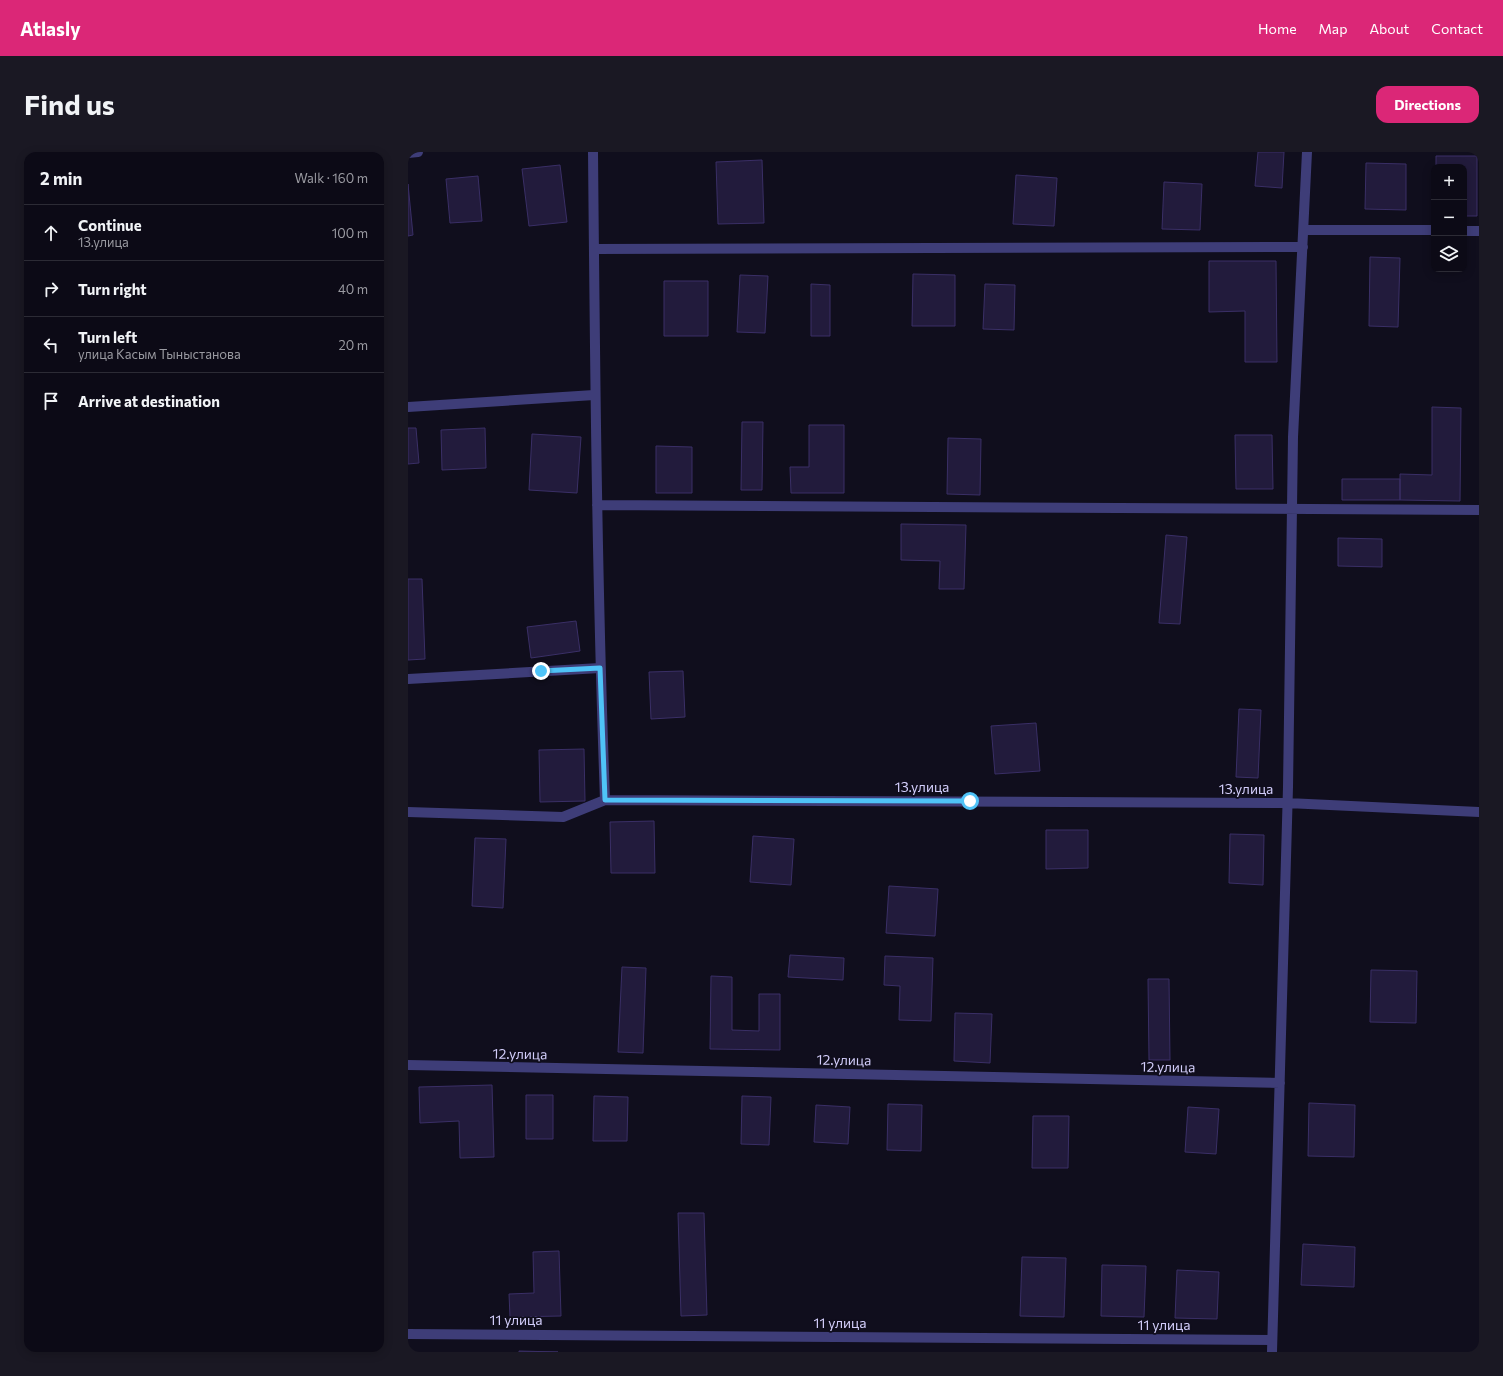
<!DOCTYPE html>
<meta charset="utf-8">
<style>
:root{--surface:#0c0a16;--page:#1a1823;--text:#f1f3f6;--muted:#9a9aa1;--line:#2c2b35;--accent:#db2777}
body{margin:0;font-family:Commissioner,sans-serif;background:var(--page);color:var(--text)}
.controls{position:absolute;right:12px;top:12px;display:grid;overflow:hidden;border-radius:8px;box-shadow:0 2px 10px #0003}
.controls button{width:36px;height:36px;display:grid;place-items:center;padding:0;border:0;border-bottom:1px solid var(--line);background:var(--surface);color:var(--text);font:20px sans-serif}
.stop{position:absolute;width:12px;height:12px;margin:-9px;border:3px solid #4fc3f7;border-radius:50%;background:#fff}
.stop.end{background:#4fc3f7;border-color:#fff;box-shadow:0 1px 4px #0008}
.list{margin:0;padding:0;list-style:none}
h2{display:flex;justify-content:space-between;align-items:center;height:52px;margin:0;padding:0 16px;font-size:17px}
h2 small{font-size:13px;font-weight:400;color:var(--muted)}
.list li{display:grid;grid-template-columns:26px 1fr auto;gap:12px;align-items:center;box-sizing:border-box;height:56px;padding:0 16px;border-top:1px solid var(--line)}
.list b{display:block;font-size:15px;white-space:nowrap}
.list p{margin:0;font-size:13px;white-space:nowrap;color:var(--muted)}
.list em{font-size:13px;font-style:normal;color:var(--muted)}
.icon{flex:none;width:22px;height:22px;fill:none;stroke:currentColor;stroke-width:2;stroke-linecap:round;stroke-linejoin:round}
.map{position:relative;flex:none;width:1071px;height:1200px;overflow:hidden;border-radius:12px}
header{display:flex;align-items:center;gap:24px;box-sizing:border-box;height:56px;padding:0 20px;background:var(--accent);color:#fff}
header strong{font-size:19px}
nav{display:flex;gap:22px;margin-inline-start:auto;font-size:14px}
.intro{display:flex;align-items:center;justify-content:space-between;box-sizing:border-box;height:96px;padding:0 24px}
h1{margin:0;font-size:28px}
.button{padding:10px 18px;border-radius:12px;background:var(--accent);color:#fff;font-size:14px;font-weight:700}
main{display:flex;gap:24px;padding:0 24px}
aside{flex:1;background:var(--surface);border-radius:12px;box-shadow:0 2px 10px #0003}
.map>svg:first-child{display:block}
.building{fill:#221b3c;stroke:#3a2f66}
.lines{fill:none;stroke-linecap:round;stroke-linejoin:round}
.minor{stroke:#3e3d78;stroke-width:10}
.route{stroke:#4fc3f7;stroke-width:5}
.labels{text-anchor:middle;stroke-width:3.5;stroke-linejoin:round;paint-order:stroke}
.street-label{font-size:14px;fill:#d3cefb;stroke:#100e1d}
</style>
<header>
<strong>Atlasly</strong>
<nav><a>Home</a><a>Map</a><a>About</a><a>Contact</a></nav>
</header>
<div class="intro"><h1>Find us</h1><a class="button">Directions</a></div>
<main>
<aside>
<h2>2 min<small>Walk · 160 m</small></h2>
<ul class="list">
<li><svg class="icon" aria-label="ahead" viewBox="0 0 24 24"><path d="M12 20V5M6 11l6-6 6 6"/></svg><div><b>Continue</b><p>13.улица</p></div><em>100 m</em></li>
<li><svg class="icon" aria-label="right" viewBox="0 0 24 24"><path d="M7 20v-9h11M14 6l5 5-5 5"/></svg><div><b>Turn right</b></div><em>40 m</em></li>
<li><svg class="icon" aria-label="left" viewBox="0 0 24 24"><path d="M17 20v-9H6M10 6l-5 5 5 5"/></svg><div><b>Turn left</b><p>улица Касым Тыныстанова</p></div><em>20 m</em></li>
<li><svg class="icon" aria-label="arrive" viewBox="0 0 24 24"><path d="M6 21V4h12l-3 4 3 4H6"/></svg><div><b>Arrive at destination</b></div></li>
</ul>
</aside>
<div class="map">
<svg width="1071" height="1200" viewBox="0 0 1071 1200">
<rect width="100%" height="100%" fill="#100e1d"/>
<path class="building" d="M850,0H876L874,36L847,34Z
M1028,4H1069V64H1056V15H1028Z
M354,8L356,71L310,72L308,10Z
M958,11L998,12V58L957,57Z
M152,13L159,70L121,74L114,17Z
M608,23L649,26L646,74L605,72Z
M70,24L74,69L42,71L38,27Z
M756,30L794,32L792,78L754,77Z
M0,32L5,83L0,84Z
M962,105L992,106L990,175L961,174Z
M801,109H868L869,210H837V159L801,160Z
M505,122L547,123V174H504Z
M332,123L360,124L357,181L329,180Z
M256,129H300V184H256Z
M403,132L422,133V184H403Z
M577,132L607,133L606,178L575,177Z
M1024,255L1053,256L1052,349L992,348V322L1024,323Z
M334,270H355L354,338H333Z
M401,273H436V341H383L382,315H401Z
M0,276H8L11,311L0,312Z
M77,276L78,316L34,318L33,278Z
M124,282L173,285L169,341L121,338Z
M827,283H864L865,337H828Z
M540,286L573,287L572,343L539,342Z
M248,294L284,295V341H248Z
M934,327H992V348H934Z
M493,372L558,373L556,437H531L532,409L493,408Z
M758,383L779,385L772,472L751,471Z
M930,386L974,387V415L930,414Z
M0,427H14L17,507L0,508Z
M168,469L172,499L123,506L119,475Z
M275,519L277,565L243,567L241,520Z
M831,557L853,558L850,626L828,625Z
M628,571L632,619L587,622L583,574Z
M176,597L177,649L132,650L131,598Z
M246,669L247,721H203L202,670Z
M638,678H680V716L638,717Z
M822,682L856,683L855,733L821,731Z
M345,684L386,687L383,733L342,730Z
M67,686L98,687L95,756L64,754Z
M481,734L530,737L527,784L478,781Z
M382,803L436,806L435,828L380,825Z
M477,804L525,806L523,869L491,868L492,834L476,833Z
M214,815L238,816L235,901L210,900Z
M963,818L1009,819L1008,871L962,870Z
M303,824L324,825V878L351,879V842H372V898L302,897Z
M740,827H761L762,908H741Z
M547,861L584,862L582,911L546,909Z
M84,933L86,1005L52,1006L51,969L12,971L11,935Z
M118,943H145V987H118Z
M186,944L220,945L219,989H185Z
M334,944L363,945L361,993L333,992Z
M901,951L947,953L946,1005L900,1004Z
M480,952L514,953L513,999L479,998Z
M408,953L442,955L440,992L406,990Z
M780,955L811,957L808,1002L777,1000Z
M625,964H661L660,1016H624Z
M270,1061H296L299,1163L273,1164Z
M895,1092L947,1095L946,1135L893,1133Z
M151,1099L153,1164L102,1165L101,1142L126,1141L125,1100Z
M614,1105L658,1106L656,1165L612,1164Z
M694,1113L738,1114L736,1165L693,1164Z
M769,1118L811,1120L809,1167L767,1166Z
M111,1199L150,1200H111Z"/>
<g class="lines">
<path class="minor" d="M185,0C187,216 189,432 197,648
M0,1L10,0
M896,78H1026
M1056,79H1071
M186,97L895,95
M0,255L186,243
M189,353L1071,358
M0,527L192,516
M0,660L155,665L197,648L879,651L1071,660
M0,913L872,931
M0,1182L864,1188
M864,1200L880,635L885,285L899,0"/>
</g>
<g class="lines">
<path class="route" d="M133,519L192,516L197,648L562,649"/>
</g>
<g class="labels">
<g class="street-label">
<text x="514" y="640">13.улица</text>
<text x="838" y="642">13.улица</text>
<text transform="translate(112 902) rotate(1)" y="5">12.улица</text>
<text transform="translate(436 908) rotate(1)" y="5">12.улица</text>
<text transform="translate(760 915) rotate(1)" y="5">12.улица</text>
<text x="108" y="1173">11 улица</text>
<text x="432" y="1176">11 улица</text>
<text x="756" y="1178">11 улица</text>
</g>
</g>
</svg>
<div class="controls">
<button>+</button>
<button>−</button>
<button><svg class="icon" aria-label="layers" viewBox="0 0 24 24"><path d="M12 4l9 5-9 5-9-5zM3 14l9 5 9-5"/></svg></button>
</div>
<div class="stop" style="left:562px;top:649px"></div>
<div class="stop end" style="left:133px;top:519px"></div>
</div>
</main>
